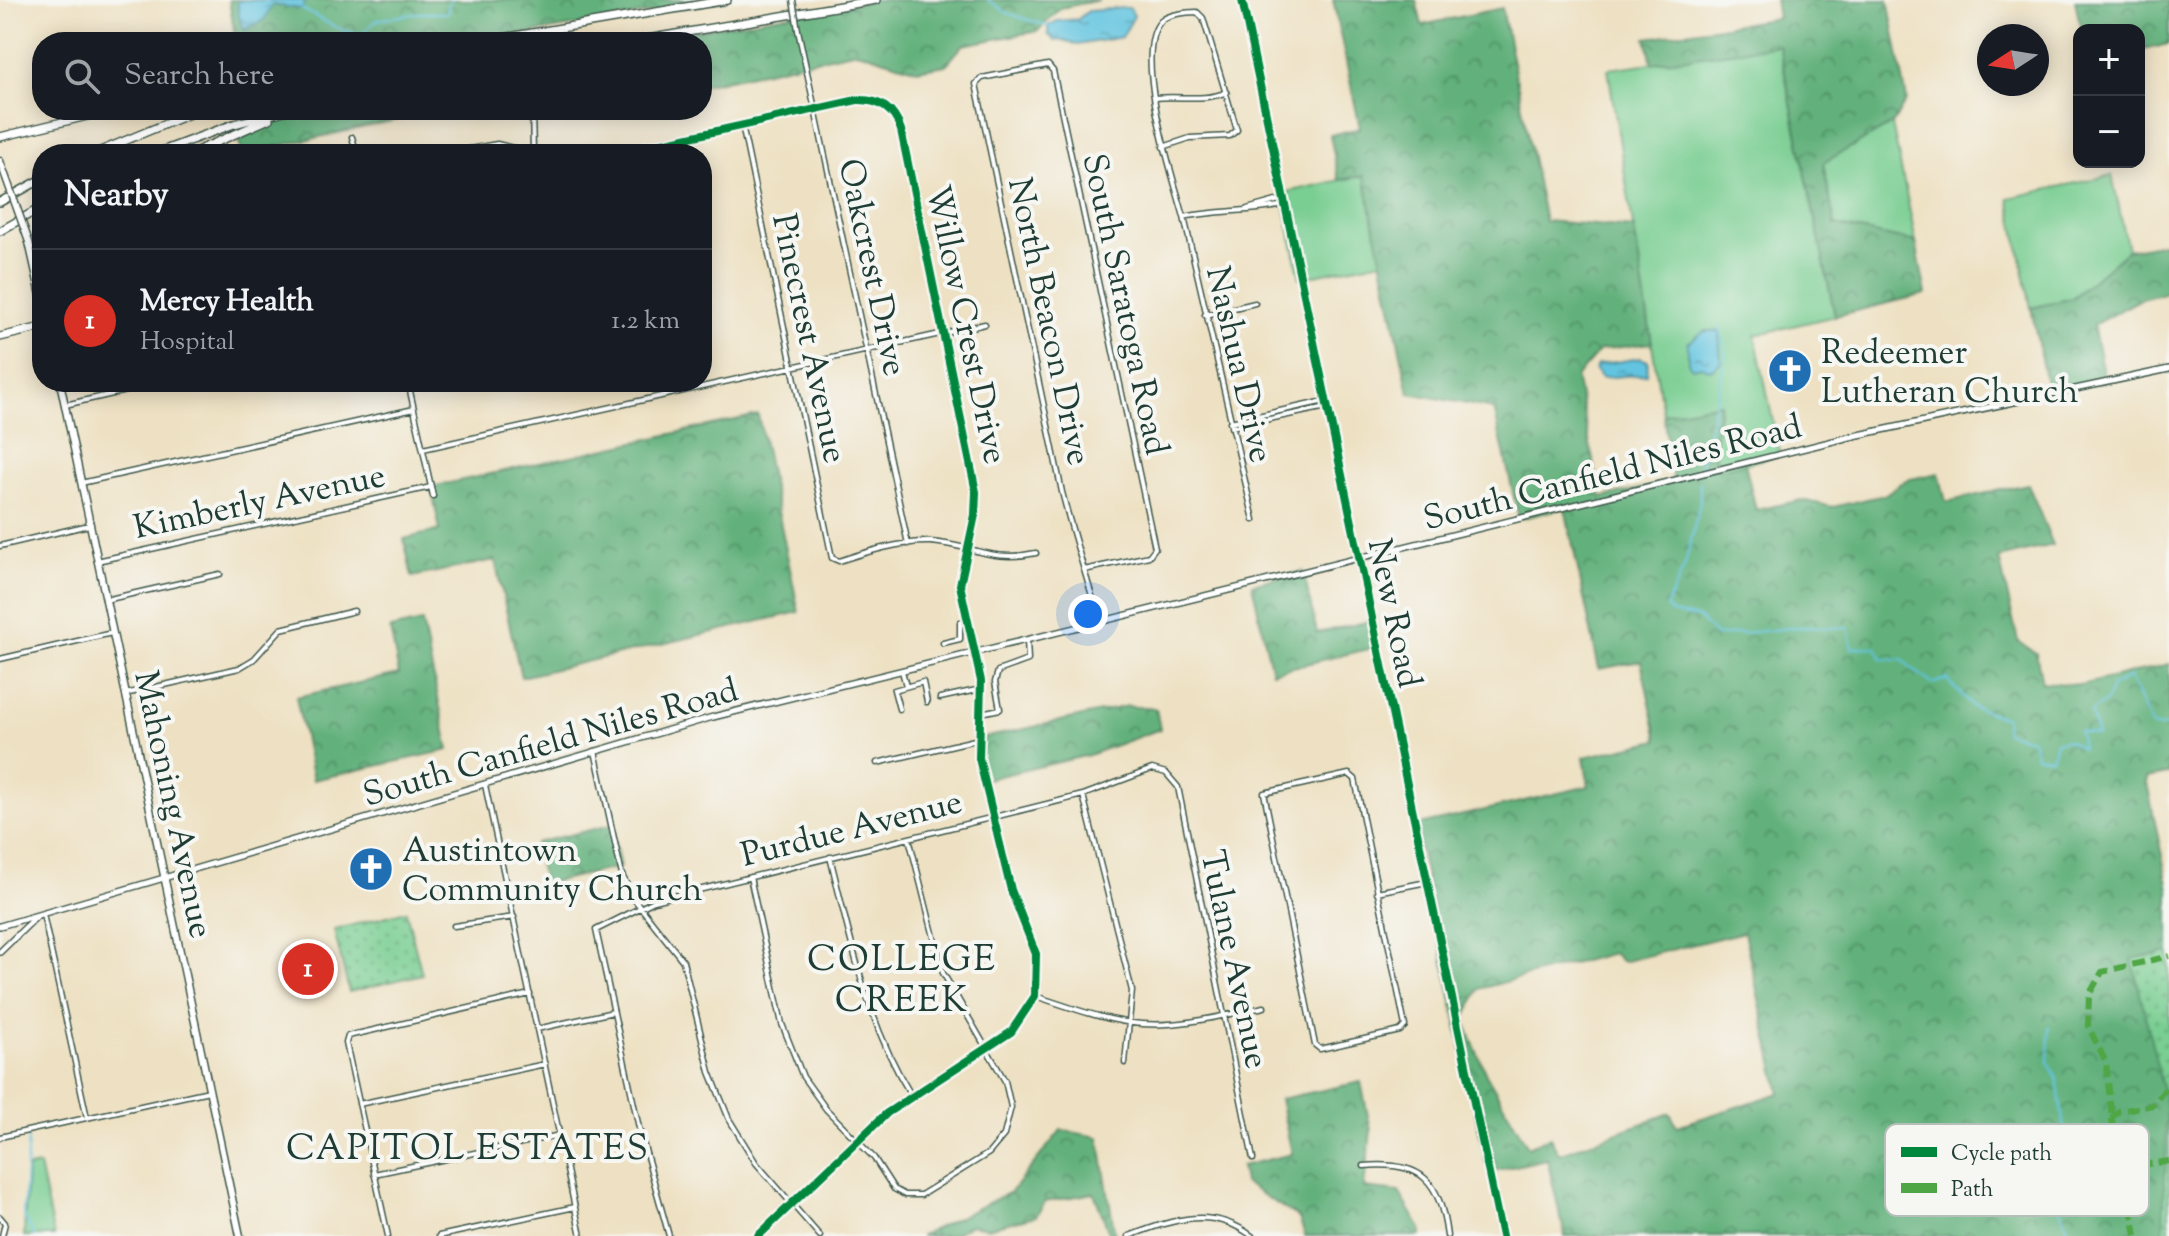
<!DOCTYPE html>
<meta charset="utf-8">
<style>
:root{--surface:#171b24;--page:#242831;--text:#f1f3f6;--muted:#9ea1a6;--line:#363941;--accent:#d93025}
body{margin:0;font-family:"Sorts Mill Goudy",serif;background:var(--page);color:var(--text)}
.controls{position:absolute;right:24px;top:24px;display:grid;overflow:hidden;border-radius:16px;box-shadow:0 4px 20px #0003}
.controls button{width:72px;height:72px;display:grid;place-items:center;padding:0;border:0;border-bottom:2px solid var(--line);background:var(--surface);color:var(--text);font:40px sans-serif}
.compass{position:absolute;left:1977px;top:24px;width:72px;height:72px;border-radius:50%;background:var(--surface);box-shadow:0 4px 20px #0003;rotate:258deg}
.you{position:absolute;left:1088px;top:614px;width:28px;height:28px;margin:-20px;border:6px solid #fff;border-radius:50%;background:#1a73e8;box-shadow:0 0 0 12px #1a73e833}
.badge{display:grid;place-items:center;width:52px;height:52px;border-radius:50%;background:var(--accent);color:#fff;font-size:26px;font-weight:700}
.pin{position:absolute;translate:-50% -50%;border:4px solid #fff;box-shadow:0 2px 8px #0006}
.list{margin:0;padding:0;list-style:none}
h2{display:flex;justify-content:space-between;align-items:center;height:104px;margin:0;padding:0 32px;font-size:34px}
h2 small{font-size:26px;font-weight:400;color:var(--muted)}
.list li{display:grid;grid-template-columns:52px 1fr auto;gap:24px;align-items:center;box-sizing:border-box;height:144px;padding:0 32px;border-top:2px solid var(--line)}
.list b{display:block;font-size:30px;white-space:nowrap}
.list p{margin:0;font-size:26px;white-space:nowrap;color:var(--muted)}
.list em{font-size:26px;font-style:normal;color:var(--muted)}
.icon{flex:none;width:44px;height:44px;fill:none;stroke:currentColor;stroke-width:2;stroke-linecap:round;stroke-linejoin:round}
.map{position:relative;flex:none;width:2169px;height:1236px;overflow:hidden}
.search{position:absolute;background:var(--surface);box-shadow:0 4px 20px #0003;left:32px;top:32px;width:680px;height:88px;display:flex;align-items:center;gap:20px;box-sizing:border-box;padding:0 28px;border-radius:32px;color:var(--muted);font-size:30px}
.panel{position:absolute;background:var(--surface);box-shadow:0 4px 20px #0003;left:32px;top:144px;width:680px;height:248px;border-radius:32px}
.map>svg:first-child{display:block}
.grass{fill:#79ce92;stroke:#4c8663;stroke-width:2}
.forest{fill:url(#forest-crowns);stroke:#407758;stroke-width:2;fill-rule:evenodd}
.park{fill:url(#park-dots);stroke:#4c8663;stroke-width:2}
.water{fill:url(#water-ripples);stroke:#40808a;stroke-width:2}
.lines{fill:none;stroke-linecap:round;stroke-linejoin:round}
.stream{stroke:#62c4e0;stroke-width:2}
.minor-casing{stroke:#3e5649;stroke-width:7}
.tertiary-casing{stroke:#3e5649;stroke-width:8}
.secondary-casing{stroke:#3e5649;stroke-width:8}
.primary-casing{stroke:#3e5649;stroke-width:9}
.motorway-casing{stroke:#3e5649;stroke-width:10}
.minor{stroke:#fff;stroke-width:4}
.tertiary{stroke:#fff;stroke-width:5}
.secondary{stroke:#fff;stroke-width:5}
.primary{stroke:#fff;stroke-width:6}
.motorway{stroke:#fff;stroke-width:7}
.minor-bridge-casing{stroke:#3e5649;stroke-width:7;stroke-linecap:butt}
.primary-bridge-casing{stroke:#3e5649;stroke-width:9;stroke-linecap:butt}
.minor-bridge{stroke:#fff;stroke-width:4}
.primary-bridge{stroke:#fff;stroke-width:6}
.quiet{stroke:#4fa644;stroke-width:6;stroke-dasharray:12 6;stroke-linecap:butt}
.cycleway-casing{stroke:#f6f6f2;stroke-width:13}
.cycleway{stroke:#00873e;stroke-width:8}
.labels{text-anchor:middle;stroke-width:8;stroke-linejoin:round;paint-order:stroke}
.street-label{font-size:34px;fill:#1f3d34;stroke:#f6f6f2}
.poi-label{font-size:34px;fill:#1f3d34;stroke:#f6f6f2;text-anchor:start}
.neighbourhood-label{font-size:36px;letter-spacing:2px;fill:#1f3d34;stroke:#f6f6f2}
.key{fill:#f6f6f2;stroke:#b6beb9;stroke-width:2}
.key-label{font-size:22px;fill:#1f3d34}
</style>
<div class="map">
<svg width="2169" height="1236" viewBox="0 0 2169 1236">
<defs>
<pattern id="forest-crowns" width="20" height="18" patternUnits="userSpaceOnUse" patternTransform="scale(2)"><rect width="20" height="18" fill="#62b17c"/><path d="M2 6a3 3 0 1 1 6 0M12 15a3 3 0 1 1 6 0" fill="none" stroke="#509166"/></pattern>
<pattern id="park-dots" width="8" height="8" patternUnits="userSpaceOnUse" patternTransform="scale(2)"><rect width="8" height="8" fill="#79ce92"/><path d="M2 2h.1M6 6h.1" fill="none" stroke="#63a878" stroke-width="1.8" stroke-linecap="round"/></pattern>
<pattern id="water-ripples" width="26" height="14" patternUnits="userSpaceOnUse" patternTransform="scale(2)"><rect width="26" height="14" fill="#62c4e0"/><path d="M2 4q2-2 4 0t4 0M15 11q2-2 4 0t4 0" fill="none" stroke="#50a0b6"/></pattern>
</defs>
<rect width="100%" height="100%" fill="#f6f6f2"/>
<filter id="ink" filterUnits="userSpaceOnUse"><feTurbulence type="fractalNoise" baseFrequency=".0125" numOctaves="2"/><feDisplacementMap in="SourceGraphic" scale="16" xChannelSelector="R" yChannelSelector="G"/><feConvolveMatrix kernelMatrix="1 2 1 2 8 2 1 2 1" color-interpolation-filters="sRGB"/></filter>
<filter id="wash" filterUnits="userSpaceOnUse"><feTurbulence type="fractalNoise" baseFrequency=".006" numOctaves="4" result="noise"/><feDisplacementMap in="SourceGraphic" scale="32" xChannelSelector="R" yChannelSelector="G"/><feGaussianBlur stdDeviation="1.8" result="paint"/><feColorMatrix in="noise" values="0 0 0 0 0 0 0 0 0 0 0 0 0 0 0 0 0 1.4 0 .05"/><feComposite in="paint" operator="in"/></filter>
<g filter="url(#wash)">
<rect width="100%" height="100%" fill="#eee1c3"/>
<path class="grass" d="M1779,45L1835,316L1755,335L1780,455L1719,470L1714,449L1720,403L1663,414L1608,69Z
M1892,124L1916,242L1835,225L1823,163Z
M1364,175L1382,261L1300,278L1282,193Z
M2112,175L2128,250L2072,299L2031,308L2009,198Z
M39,1166L54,1236H24L27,1168Z"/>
<path class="forest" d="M229,0H554L556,4L580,0H727L478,42H236Z
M876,0H1100L1060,8L1038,31L963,45L946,65L917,70L857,51L702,85V42H629Z
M1333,0H1416L1422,25L1502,8L1545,221L1634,228L1652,343L1600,350L1576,377L1601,498L1673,481L1663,414L1720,403L1714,449L1719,469L1745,463L1756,510L1802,500L1833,507L1884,495L1906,480L1939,473L1946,502L2028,484L2053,545L1999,558L2018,641L2036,653L2042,682L2081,685L2169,664V774L2146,778L2169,890V1236H1565L1547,1159L1488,1172L1415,826L1589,786L1584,757L1658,740L1641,661L1599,669L1565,508L1519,519L1494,409L1409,393L1364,176L1339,180L1330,135L1360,128ZM1744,932L1780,1093L1677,1126L1670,1113L1559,1154L1550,1137L1528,1147L1486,1074L1464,1020L1479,989L1613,953L1622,962Z
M1775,0H1888L1907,100L1892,124L1823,163L1835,225L1916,242L1926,294L1835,316L1779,45L1652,63L1646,38L1778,18Z
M2075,0H2169V44L2139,51V30H2081Z
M288,110H442L242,154L237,133Z
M2169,242V292L2141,299L2093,325L2105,382L2048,394L2031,308L2072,298L2128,250Z
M758,415L799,612L521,677L495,560L412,577L404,539L440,530L431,487Z
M1303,571L1317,633L1371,621L1377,647L1272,672L1252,584Z
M422,622L449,750L313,780L296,697L399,674L390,629Z
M1127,706L1156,709L1160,729L1089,755L982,780L979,739Z
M611,825L620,867L543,884L535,843Z
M1361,1082L1371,1131L1364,1188L1399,1192L1421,1229V1236H1305L1299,1218L1244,1183L1241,1166L1292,1154L1280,1099Z
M1061,1130L1099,1137L1115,1235L1109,1232L1094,1193L1045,1202L1036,1216L988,1228L970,1225L950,1236H920L1011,1192Z"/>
<path class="park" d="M406,911L422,974L349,992L334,930Z
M2169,952V1236H2163L2167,1108L2132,959Z"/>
<path class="water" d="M244,0H305V3L302,9L272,5L264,20L245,30C240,25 237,10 238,1Z
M1123,8H1130L1134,16L1122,37L1077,45L1064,40L1055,41L1048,34V26L1057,21L1078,19L1088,11Z
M1704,331H1719L1721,362L1711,370L1701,366L1692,368L1688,363V343Z
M1640,358L1648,361L1647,374L1601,378L1595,370L1597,365Z"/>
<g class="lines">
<path class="stream" d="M988,0L1007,13L1048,26
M302,9L337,28L360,35L377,20L419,13H447L450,0
M1701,467L1726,354L1720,327
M1700,482V503L1685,565L1666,607L1672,613L1699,618L1716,636L1801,627L1848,628L1852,648L1876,647L1882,659L1902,660L1932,684L1947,679L1973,707L2006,718L2005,732L2032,739L2036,756L2052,758L2056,742L2067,740L2082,748L2079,731L2097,735L2091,712L2107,700L2112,686L2130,677L2152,727L2169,726
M2049,1027L2048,1062L2057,1078L2065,1136L2043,1158L2042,1164L2071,1236
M28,1138L23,1214L34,1236"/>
</g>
</g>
<g filter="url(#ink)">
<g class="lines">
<g class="minor-casing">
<path id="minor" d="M798,30L908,544
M1155,98C1180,95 1203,102 1227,92
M532,110L533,151
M742,125L832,558L839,561C866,552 901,541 931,542C973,545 990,563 1036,553
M352,137L357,154
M664,143L667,154
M1163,147L1190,138L1230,136L1237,130L1203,18L1197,12C1187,12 1168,14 1161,21C1131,52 1174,180 1184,217L1254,520
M442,154L497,144L539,154
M613,154L857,100C879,99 894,109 901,130L976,492L975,515L960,585L981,681L979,758L1011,890L1036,954L1035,996L1011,1032L887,1113L758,1236
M1247,209L1283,199
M1184,217C1218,210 1251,212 1284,205
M1205,315L1255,303
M408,382L433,496
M65,405L165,382
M1230,422L1325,401
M1231,427L1327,407
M423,449L985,324
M81,483L414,409
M0,546L89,525
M97,561L431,487
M1084,570L1149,556L1155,548L1053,71L1048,65L982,78L976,84L1062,492C1073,536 1087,579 1100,622
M105,600L220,574
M943,643L960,639V622L966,620
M0,659L112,633
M902,671L906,686
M125,694L239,668L254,659L281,629L354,611
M940,698L981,689
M899,709L894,690L923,682L927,702
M981,713L1000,709L995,682L998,671L1028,660L1027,640
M595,751L622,875L634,899L683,961L710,1072L729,1119L756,1163L820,1236
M877,763L979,739
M1349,774L1355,779L1405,1026L1400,1031L1320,1049L1315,1045L1264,793Z
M485,785L581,1236
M1083,795L1132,991L1125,1063
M830,857C851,940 866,1022 911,1095
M750,877L782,1024L803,1077L826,1109L874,1158L894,1189L905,1195H921L989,1153L1004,1135L1011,1107L1005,1081L943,973L909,838
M1377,892L1427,882
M43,914L87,1118
M454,926L514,917
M1035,996C1070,1007 1105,1021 1142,1024C1183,1027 1224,1015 1264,1007
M537,1029L613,1012
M359,1104L545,1064
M0,1137L209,1091
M1364,1166C1422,1161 1440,1180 1447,1236
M374,1174L560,1135
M0,1217L5,1223L2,1236
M388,1236L346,1043L348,1036L530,994
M439,1236L575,1207
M669,1236L639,1128L596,930L654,901L1083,795L1152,769L1166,773L1178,787L1253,1159
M1129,1236C1173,1220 1211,1205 1252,1236"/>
</g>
<g class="tertiary-casing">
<path id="tertiary" d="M1242,0L1502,1236
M0,952L36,917"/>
</g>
<g class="secondary-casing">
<path id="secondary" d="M0,926L713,717L1854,436L2169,369"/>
</g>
<g class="primary-casing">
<path id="primary" d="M0,161L4,172
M29,242L42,300
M60,382L240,1236"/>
</g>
<g class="motorway-casing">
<path id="motorway" d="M478,42L727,0
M629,42L876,0
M0,137L112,110
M93,154L199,110
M154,154L234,124L288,110
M190,154L269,119
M0,202L42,179
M0,231L42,207
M36,268L42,263
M0,337L42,327"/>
</g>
<use href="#minor" class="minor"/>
<use href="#tertiary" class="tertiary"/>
<use href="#secondary" class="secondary"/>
<use href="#primary" class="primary"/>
<use href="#motorway" class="motorway"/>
<g class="minor-bridge-casing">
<path id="minor-bridge" d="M793,0L798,30"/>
</g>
<g class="primary-bridge-casing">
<path id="primary-bridge" d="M4,172L29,242"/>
</g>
<use href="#minor-bridge" class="minor-bridge"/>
<use href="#primary-bridge" class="primary-bridge"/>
<path class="quiet" d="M2111,1118L2119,1111L2153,1105L2169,1084
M2122,1168L2169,1161
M2136,1236L2126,1180L2115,1148L2106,1062L2088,1026L2089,995L2102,972L2169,956"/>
<g class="cycleway-casing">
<path id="cycleway" d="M1242,0L1502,1236
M613,154L857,100C879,99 894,109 901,130L976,492L975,515L960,585L981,681L979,758L1011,890L1036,954L1035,996L1011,1032L887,1113L758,1236"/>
</g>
<use href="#cycleway" class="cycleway"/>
</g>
</g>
<defs>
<g id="church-disc" transform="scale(2.3)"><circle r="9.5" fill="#1f6fb2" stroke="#f6f6f2"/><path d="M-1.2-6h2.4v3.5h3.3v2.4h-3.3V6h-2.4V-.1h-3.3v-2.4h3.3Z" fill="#fff"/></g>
</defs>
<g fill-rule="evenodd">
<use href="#church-disc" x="1790" y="371"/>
<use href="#church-disc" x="371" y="869"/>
</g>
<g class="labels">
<g class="street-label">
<text transform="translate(874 267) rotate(78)" y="12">Oakcrest Drive</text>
<text transform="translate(1127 304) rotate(78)" y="12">South Saratoga Road</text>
<text transform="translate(1051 321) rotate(78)" y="12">North Beacon Drive</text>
<text transform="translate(968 324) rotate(78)" y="12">Willow Crest Drive</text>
<text transform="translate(811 338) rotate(78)" y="12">Pinecrest Avenue</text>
<text transform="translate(1241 364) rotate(77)" y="12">Nashua Drive</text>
<text transform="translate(1612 471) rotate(-14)" y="12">South Canfield Niles Road</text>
<text transform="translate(259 500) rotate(-12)" y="12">Kimberly Avenue</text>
<text transform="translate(1396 613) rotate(78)" y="12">New Road</text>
<text transform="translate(550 741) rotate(-16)" y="12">South Canfield Niles Road</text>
<text transform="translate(175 804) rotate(78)" y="12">Mahoning Avenue</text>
<text transform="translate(851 827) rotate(-14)" y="12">Purdue Avenue</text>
<text transform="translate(1236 959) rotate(78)" y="12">Tulane Avenue</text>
</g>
<g class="poi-label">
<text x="1821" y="363">Redeemer<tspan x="1821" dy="39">Lutheran Church</tspan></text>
<text x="402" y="861">Austintown<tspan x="402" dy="39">Community Church</tspan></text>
</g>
<g class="neighbourhood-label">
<text x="902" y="970">COLLEGE<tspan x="902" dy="41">CREEK</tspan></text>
<text x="468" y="1159">CAPITOL ESTATES</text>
</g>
</g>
<rect x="1885" y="1124" width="264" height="92" rx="12" class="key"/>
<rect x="1901" y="1147" width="36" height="10" fill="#00873e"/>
<rect x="1901" y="1183" width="36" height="10" fill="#4fa644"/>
<g class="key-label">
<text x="1951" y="1160">Cycle path</text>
<text x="1951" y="1196">Path</text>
</g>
</svg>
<div class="controls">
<button>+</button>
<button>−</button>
</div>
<svg class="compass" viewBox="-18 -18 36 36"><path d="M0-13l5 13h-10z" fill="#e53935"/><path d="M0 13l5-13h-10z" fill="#9ea1a6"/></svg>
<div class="you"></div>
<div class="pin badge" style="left:308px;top:969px">1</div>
<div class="search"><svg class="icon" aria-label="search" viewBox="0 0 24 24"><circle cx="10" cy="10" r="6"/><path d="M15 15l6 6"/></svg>Search here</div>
<section class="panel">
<h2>Nearby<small></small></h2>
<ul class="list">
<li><span class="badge">1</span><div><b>Mercy Health</b><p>Hospital</p></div><em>1.2 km</em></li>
</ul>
</section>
</div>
